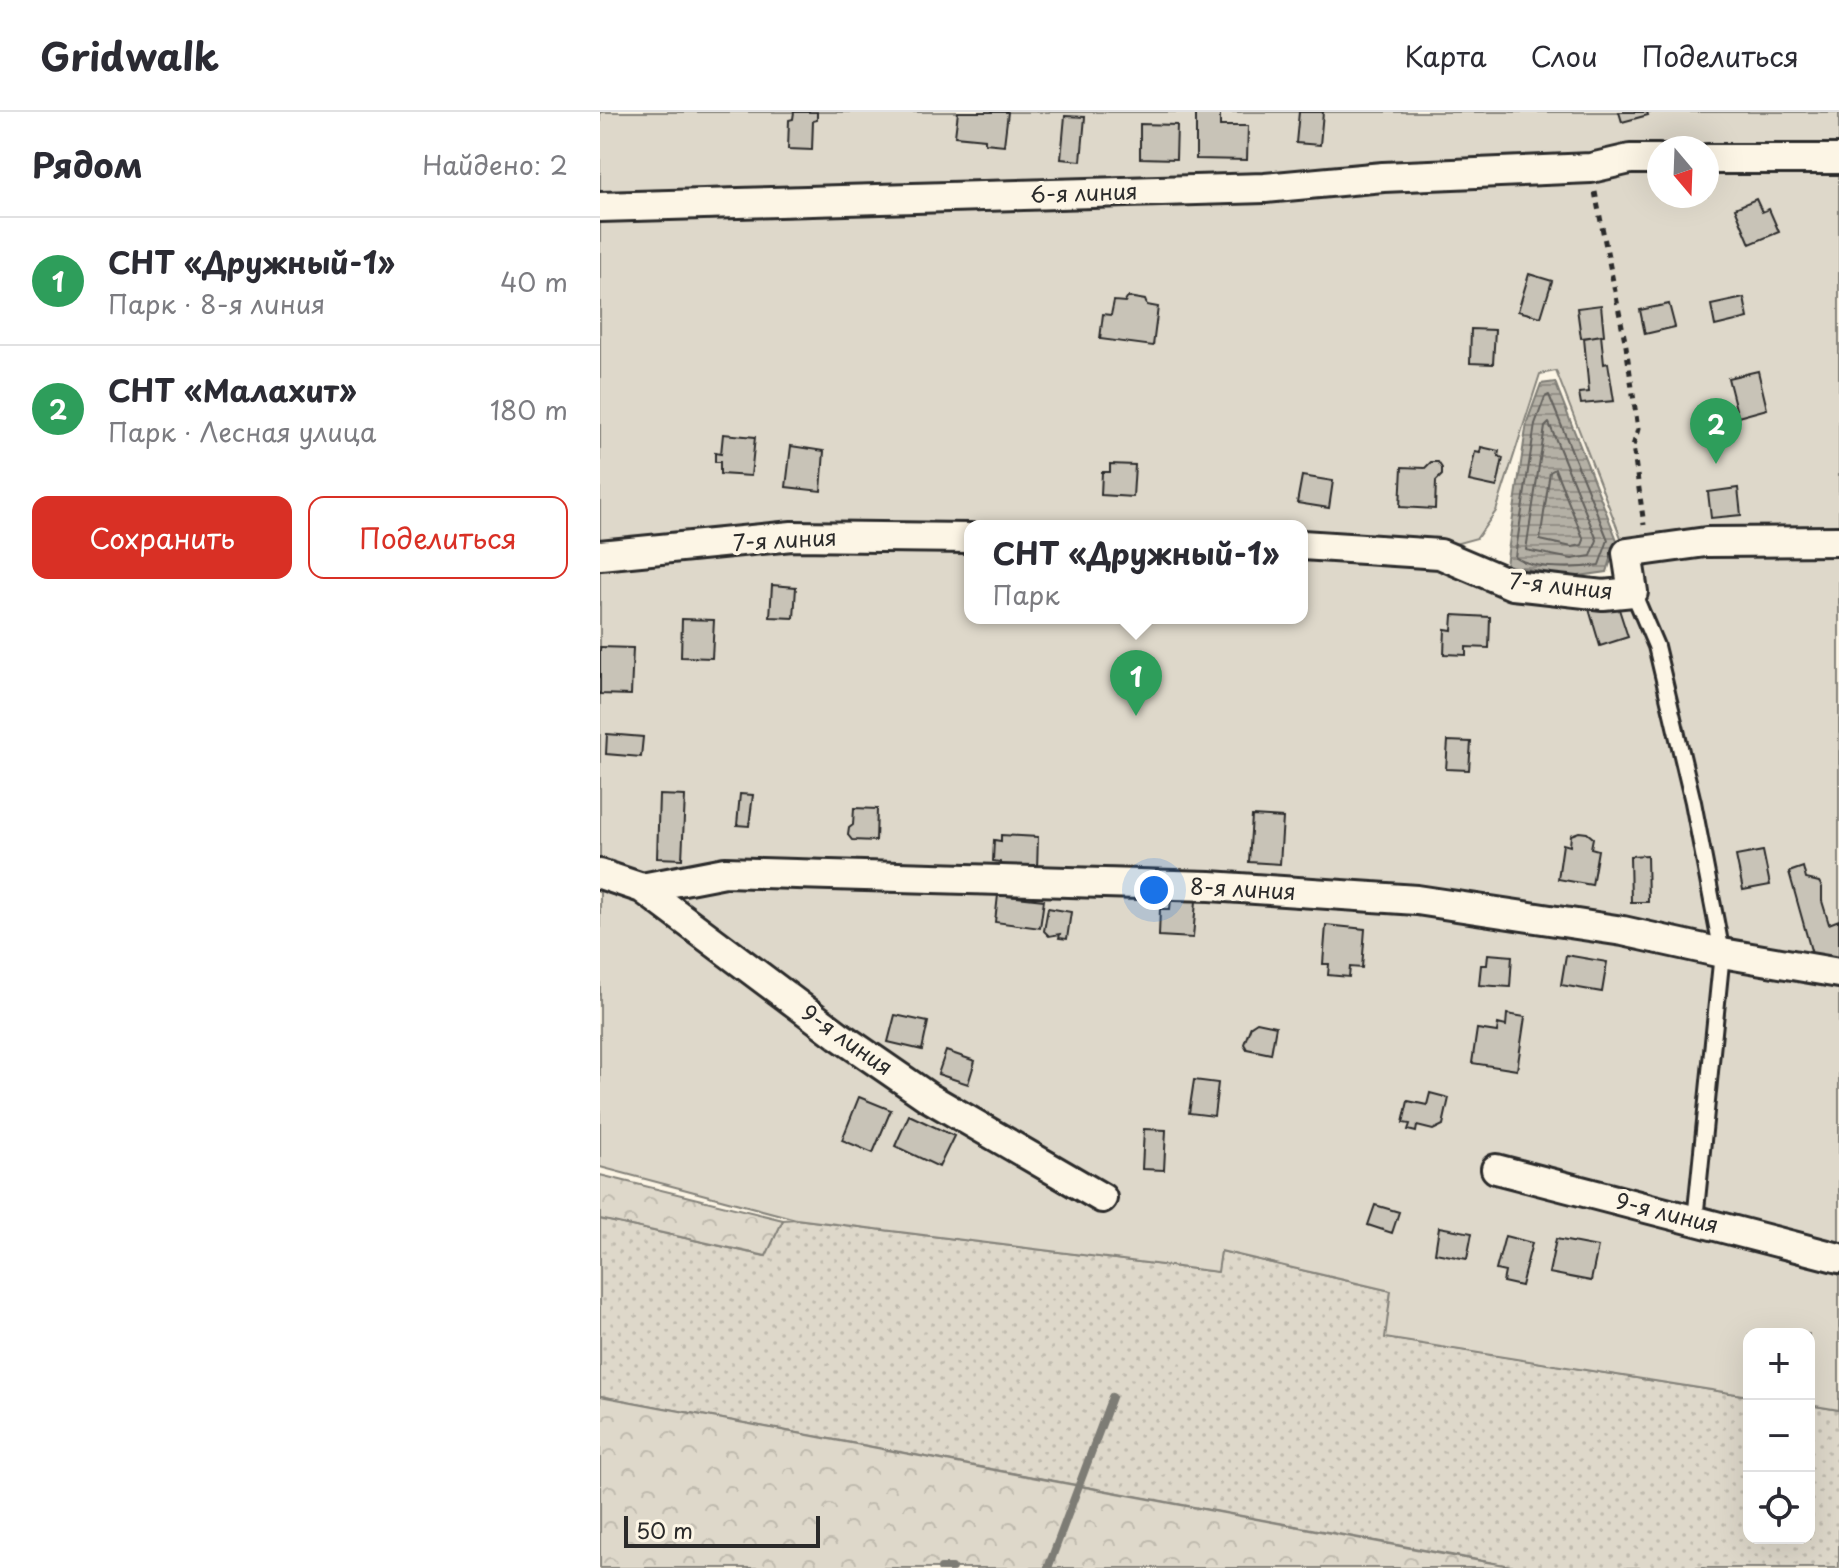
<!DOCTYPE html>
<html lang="ru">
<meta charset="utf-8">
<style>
:root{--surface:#fff;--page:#f2f2f3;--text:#2b2b33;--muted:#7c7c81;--line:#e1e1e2;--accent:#d93025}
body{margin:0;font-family:"Playpen Sans",sans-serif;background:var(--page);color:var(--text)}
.controls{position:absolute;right:24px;bottom:24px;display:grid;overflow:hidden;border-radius:16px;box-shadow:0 8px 32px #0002}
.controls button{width:72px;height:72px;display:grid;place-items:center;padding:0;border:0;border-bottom:2px solid var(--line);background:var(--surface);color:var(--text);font:40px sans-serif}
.compass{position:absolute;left:1047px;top:24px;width:72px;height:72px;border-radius:50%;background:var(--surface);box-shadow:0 8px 32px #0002;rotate:161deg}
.scale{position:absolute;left:24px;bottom:20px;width:196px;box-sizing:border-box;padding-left:8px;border:4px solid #2b2b2b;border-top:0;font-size:22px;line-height:28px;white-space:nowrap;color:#2b2b2b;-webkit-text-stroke:6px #fcf5e5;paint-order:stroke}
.you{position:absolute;left:554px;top:778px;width:28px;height:28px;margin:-20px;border:6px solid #fff;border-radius:50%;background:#1a73e8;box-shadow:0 0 0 12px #1a73e833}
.badge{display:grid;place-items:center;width:52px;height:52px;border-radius:50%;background:var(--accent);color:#fff;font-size:26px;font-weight:700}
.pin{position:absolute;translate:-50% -66px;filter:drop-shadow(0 2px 4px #0008)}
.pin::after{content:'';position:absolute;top:42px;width:28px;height:24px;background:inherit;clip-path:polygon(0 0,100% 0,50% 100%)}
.popup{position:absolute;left:364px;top:408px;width:344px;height:104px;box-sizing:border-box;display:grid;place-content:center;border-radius:16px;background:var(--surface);filter:drop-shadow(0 2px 6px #0005);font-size:26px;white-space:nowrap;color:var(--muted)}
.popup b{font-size:30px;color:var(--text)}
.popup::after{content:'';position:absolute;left:50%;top:100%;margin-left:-16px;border:16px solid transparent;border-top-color:var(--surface)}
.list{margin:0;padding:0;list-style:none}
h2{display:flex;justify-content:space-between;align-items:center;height:104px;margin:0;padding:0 32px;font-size:34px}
h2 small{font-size:26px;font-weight:400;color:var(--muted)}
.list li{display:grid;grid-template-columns:52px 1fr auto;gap:24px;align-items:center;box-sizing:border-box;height:128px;padding:0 32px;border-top:2px solid var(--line)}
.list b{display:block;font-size:30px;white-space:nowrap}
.list p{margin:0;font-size:26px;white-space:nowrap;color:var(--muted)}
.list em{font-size:26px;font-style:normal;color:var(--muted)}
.actions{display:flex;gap:16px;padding:24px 32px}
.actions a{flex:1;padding:18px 0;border:2px solid var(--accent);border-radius:16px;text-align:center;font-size:28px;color:var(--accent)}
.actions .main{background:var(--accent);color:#fff}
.icon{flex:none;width:44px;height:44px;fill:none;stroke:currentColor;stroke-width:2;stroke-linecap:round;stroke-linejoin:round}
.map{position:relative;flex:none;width:1239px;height:1456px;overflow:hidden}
header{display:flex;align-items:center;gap:48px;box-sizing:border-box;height:112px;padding:0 40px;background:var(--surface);border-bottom:2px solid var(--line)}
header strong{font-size:38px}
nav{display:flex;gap:44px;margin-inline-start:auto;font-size:28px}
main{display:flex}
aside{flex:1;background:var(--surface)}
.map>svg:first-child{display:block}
.grass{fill:url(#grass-dots);stroke:#84827a;stroke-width:2}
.forest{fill:url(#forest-crowns);stroke:#84827a;stroke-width:2}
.garden{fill:#ded8ca;stroke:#84827a;stroke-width:2;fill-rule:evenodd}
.water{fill:url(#water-rules);stroke:#7d7b74;stroke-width:2}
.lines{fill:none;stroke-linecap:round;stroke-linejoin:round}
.shore{stroke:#62605c;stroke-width:2}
.stream{stroke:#7d7b74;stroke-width:8}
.building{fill:#c8c3b7;stroke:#2b2b2b;stroke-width:2}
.lane-casing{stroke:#2b2b2b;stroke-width:20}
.street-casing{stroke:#2b2b2b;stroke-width:34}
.path{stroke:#2b2b2b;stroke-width:5;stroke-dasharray:6 6;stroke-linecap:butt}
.lane{stroke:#fcf5e5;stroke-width:14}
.street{stroke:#fcf5e5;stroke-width:28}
.labels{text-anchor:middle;stroke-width:8;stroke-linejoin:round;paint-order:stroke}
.street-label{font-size:22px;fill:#2b2b2b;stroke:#fcf5e5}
</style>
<header>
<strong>Gridwalk</strong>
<nav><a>Карта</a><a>Слои</a><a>Поделиться</a></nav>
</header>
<main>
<aside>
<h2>Рядом<small>Найдено: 2</small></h2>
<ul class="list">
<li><span class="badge" style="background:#2e9e5b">1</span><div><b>СНТ «Дружный-1»</b><p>Парк · 8-я линия</p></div><em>40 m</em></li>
<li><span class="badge" style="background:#2e9e5b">2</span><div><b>СНТ «Малахит»</b><p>Парк · Лесная улица</p></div><em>180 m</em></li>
</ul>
<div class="actions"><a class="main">Сохранить</a><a>Поделиться</a></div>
</aside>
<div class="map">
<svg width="1239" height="1456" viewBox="0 0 1239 1456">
<defs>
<pattern id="grass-dots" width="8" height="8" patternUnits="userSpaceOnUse" patternTransform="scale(2)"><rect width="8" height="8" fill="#ded8ca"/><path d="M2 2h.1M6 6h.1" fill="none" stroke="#bfbaae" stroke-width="1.8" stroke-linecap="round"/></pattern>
<pattern id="forest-crowns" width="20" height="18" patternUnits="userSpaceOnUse" patternTransform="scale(2)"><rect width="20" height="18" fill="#ded8ca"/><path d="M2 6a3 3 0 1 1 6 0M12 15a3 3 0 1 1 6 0" fill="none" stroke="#bfbaae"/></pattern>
<pattern id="water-rules" width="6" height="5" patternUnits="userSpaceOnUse" patternTransform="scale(2)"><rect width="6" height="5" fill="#b4b0a5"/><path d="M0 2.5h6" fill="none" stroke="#938f87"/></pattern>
</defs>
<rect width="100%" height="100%" fill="#fcf5e5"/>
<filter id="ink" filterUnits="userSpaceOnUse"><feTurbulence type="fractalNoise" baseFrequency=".0125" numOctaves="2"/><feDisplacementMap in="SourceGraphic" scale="16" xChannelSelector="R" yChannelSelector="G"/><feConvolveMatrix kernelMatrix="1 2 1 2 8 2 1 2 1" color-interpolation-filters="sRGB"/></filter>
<g filter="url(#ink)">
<path class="grass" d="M0,1107L165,1144L183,1108L196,1107L617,1160L621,1139L791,1179L786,1226L1149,1284V1426H1209V1293L1239,1298V1456H921L0,1284Z"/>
<path class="forest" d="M0,1063L183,1108L166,1144L0,1107Z
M0,1284L858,1445L921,1456H0Z"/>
<path class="garden" d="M0,0H1239V1298L1209,1293V1222H1149V1284L785,1226L791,1179L621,1139L618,1160L196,1107L0,1055ZM1059,36H1107V84H1059ZM956,259L1027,441L1032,480L913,473L840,436L877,426L896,399L940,262ZM370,414H702V506H370Z"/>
<path class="water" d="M955,270L1017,428L1007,460L972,465L906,453L927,310L941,272Z"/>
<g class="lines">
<path class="shore" d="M949,283L1008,428L999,453C976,457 935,458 915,445L935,312L945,285Z
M949,311L997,428L991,444L972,447L926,438L945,315Z
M955,357L984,428L982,433L972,435L940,428L950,360Z"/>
<path class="stream" d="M341,1456H352
M448,1456L512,1285"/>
</g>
<path class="building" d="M194,0H217V8L213,9L212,38L188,37L189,8L193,7Z
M358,0H408L404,33L385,31V27L355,24Z
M596,0H620V14H648L647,48L596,47Z
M699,0H723L720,33L696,31Z
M1019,0H1047L1048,3L1022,10Z
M465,4L485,5L481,49L461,47Z
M540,12L577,13L576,47L540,46Z
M1156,87L1162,100L1169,97L1179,120L1150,132L1135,96Z
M929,162L952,169L941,205L918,199Z
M528,185L545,188L547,193L558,195L553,234L500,227L503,202L511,203L514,189L525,190Z
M1144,186L1148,206L1115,214L1111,193Z
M1069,192L1075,215L1045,222L1040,198Z
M1001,193L1004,223L981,226L977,196Z
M871,217L895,218L893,252L870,251Z
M1001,223L1004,252L1008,251L1014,289L981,292L979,281L989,280L984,226Z
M1158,259L1167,297L1138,305L1128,266Z
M123,322L155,325L151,364L120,362V350H115V341L121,342Z
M191,334L224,339L221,379L186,375Z
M881,335L899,339L898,344L903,346L897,375L869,369L875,340L880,341Z
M831,350H838L842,356V363L836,369L835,397L800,395L802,355L825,356Z
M510,352L535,353L533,385L501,383L502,360H510Z
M702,364L733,369L729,396L697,391Z
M1138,376L1141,403L1111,406L1108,380Z
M172,473L196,475L194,506L170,505Z
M1016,488L1028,525L1000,534L989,497Z
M853,503L890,505L889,536L866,535V543L844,542L845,517L852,518Z
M82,507L114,508L112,546L81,545Z
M0,535L33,536L31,583L0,582Z
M7,622L43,625L41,645L6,642Z
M848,629L871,630L869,658L846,657Z
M140,682L153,683L149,714L137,713Z
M59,683L85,684L82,747L57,746Z
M254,696L277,697L276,729L252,728L248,723L249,716L253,713Z
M652,704L683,706L680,752L649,750Z
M979,720L987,721L993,726L991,736L998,738L992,773L958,767L963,732L970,734L971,723Z
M401,723L438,725L437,757L400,755V750L393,749L394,728L401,729Z
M1163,739L1170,773L1143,778L1136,744Z
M1047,743L1048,790H1031L1030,744Z
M1203,755L1206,767L1219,770L1222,775V789L1229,812L1239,808V857L1212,842L1189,760Z
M398,783L444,788L440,816L395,810Z
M571,787L596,789L593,826L559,824L560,797H570Z
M448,796L471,800L467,827L459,826L460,822L449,824L444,819Z
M726,813L765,817L762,856L750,855L749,865L728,863L729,852H723Z
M888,842L912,844L910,875L879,873L881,853H887Z
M966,843L1007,850L1002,880L961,873Z
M907,902L925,905L917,958L872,951L877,917L897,920L898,912L906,914Z
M295,903L328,910L322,938L288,930Z
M657,910L676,914L671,942L647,937L644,932L651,914Z
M346,939L375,949L368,972L338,962Z
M594,968L618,971L614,1004L589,1001Z
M830,981L849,986L843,1013L833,1018L817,1014L816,1020L808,1018L810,1012L803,1011L808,989L827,993Z
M259,985L291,998L273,1041L242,1028Z
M309,1003L354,1024L339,1055L295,1034Z
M544,1017L566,1018L564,1058L542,1057Z
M775,1093L799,1100L792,1121L768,1113Z
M839,1115L872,1121L867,1147L835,1141Z
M905,1124L932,1131L921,1174L903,1170L905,1160L896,1158Z
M956,1127L998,1135L991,1169L949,1161Z"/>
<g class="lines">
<g class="lane-casing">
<path id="lane" d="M1033,480L1056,534L1093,690L1122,841L1095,1108"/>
</g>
<g class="street-casing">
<path id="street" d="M1107,47H1239
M0,95L665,76L783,65L991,56L1030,47H1059
M702,433L840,442L913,473L1003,483L1033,480L1027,441L1106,430L1239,429
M0,443L192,424L370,426
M0,762L42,776L238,923L328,985L502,1086
M42,776L125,760L610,774L817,788L1023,819L1122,841L1239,861
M896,1057L1239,1146"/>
</g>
<path class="path" d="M995,80L1026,234L1038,317L1033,334L1044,413"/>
<use href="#lane" class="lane"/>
<use href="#street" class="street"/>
</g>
</g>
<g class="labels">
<g class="street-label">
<text transform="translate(484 81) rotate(-2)" y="8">6-я линия</text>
<text transform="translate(185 428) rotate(-3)" y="8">7-я линия</text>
<text transform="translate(961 474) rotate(6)" y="8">7-я линия</text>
<text transform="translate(643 777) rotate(3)" y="8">8-я линия</text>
<text transform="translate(247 928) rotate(35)" y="8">9-я линия</text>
<text transform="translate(1067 1101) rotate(14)" y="8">9-я линия</text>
</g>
</g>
</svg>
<div class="controls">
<button>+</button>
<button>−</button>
<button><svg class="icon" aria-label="locate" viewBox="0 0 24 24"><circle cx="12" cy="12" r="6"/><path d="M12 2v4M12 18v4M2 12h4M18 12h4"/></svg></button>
</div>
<svg class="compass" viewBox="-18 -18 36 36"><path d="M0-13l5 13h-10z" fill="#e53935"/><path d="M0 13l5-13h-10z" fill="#7c7c81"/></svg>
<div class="scale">50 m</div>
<div class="you"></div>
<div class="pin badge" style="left:536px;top:604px;background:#2e9e5b">1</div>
<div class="popup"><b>СНТ «Дружный-1»</b>Парк</div>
<div class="pin badge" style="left:1116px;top:352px;background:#2e9e5b">2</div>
</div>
</main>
